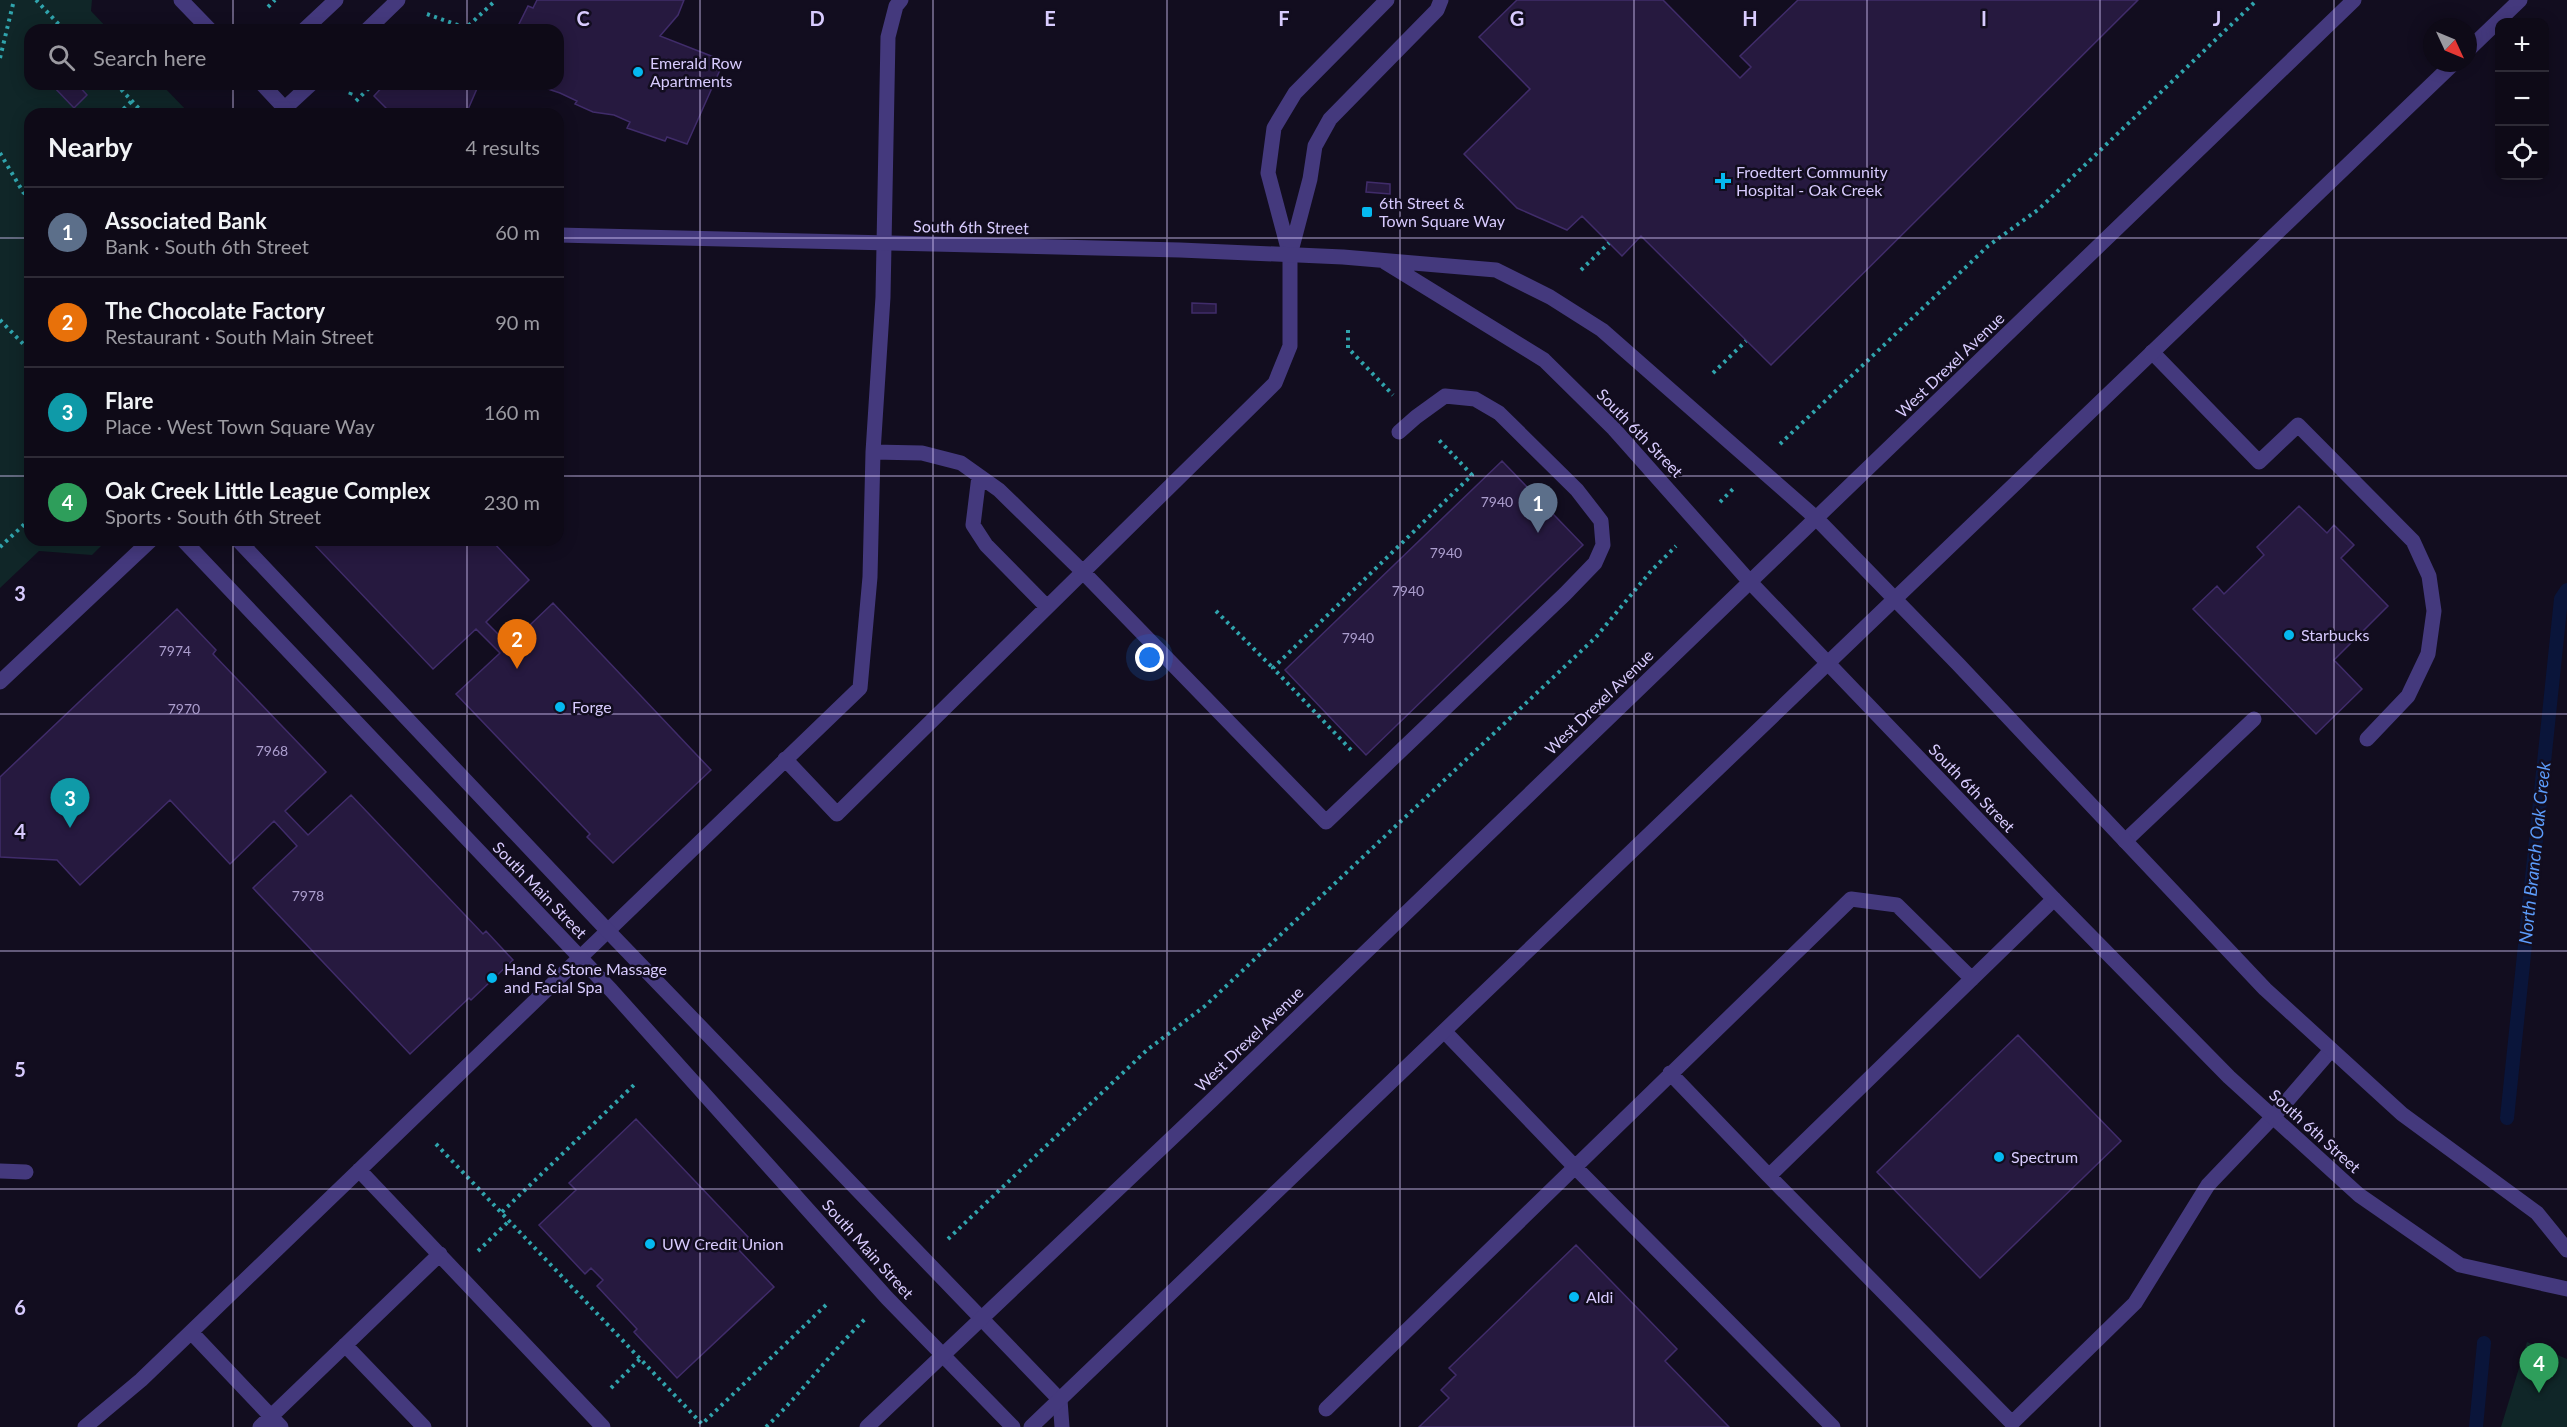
<!DOCTYPE html>
<meta charset="utf-8">
<style>
:root{--surface:#0e0a17;--page:#1c1824;--text:#f1f3f6;--muted:#9b9aa1;--line:#2e2b36;--accent:#b45309}
body{margin:0;font-family:Lato,sans-serif;background:var(--page);color:var(--text)}
.controls{position:absolute;right:18px;top:18px;display:grid;overflow:hidden;border-radius:12px;box-shadow:0 3px 15px #0003}
.controls button{width:54px;height:54px;display:grid;place-items:center;padding:0;border:0;border-bottom:2px solid var(--line);background:var(--surface);color:var(--text);font:30px sans-serif}
.compass{position:absolute;left:2423px;top:18px;width:54px;height:54px;border-radius:50%;background:var(--surface);box-shadow:0 3px 15px #0003;rotate:134deg}
.you{position:absolute;left:1150px;top:658px;width:21px;height:21px;margin:-15px;border:4px solid #fff;border-radius:50%;background:#1a73e8;box-shadow:0 0 0 9px #1a73e833}
.badge{display:grid;place-items:center;width:39px;height:39px;border-radius:50%;background:var(--accent);color:#fff;font-size:20px;font-weight:700}
.pin{position:absolute;translate:-50% -50px;filter:drop-shadow(0 2px 3px #0008)}
.pin::after{content:'';position:absolute;top:32px;width:21px;height:18px;background:inherit;clip-path:polygon(0 0,100% 0,50% 100%)}
.list{margin:0;padding:0;list-style:none}
h2{display:flex;justify-content:space-between;align-items:center;height:78px;margin:0;padding:0 24px;font-size:26px}
h2 small{font-size:20px;font-weight:400;color:var(--muted)}
.list li{display:grid;grid-template-columns:39px 1fr auto;gap:18px;align-items:center;box-sizing:border-box;height:90px;padding:0 24px;border-top:2px solid var(--line)}
.list b{display:block;font-size:22px;white-space:nowrap}
.list p{margin:0;font-size:20px;white-space:nowrap;color:var(--muted)}
.list em{font-size:20px;font-style:normal;color:var(--muted)}
.icon{flex:none;width:33px;height:33px;fill:none;stroke:currentColor;stroke-width:2;stroke-linecap:round;stroke-linejoin:round}
.map{position:relative;flex:none;width:2567px;height:1427px;overflow:hidden}
.search{position:absolute;background:var(--surface);box-shadow:0 3px 15px #0003;left:24px;top:24px;width:540px;height:66px;display:flex;align-items:center;gap:15px;box-sizing:border-box;padding:0 21px;border-radius:18px;color:var(--muted);font-size:22px}
.panel{position:absolute;background:var(--surface);box-shadow:0 3px 15px #0003;left:24px;top:108px;width:540px;height:438px;border-radius:18px}
.map>svg:first-child{display:block}
.green{fill:#102628}
.lines{fill:none;stroke-linecap:round;stroke-linejoin:round}
.stream{stroke:#0a153a;stroke-width:14}
.building{fill:#26193f;stroke:#402c6a;stroke-width:1.5}
.path{stroke:#30a4ad;stroke-width:4;stroke-dasharray:3 4.5;stroke-linecap:butt}
.service{stroke:#44397d;stroke-width:15}
.minor{stroke:#44397d;stroke-width:15}
.tertiary{stroke:#44397d;stroke-width:15}
.grid{fill:none;stroke:#d8cbfe;stroke-width:1.5;stroke-opacity:0.55}
.poi-dot{fill:#05b9f0;stroke:#120d1f;stroke-width:2}
.labels{text-anchor:middle;stroke-width:5;stroke-linejoin:round;paint-order:stroke}
.number-label{font-size:14px;fill:#ac9ece}
.poi-label{font-size:16px;fill:#d8cbfe;stroke:#120d1f;text-anchor:start}
.street-label{font-size:16px;fill:#d8cbfe;stroke:#120d1f}
.water-label{font-size:18px;font-style:italic;fill:#5c9cfb;stroke:#120d1f}
.grid-label{font-size:20px;text-anchor:middle;font-weight:bold;fill:#d8cbfe;stroke:#120d1f;stroke-width:5;stroke-linejoin:round;paint-order:stroke}
</style>
<div class="map">
<svg width="2567" height="1427" viewBox="0 0 2567 1427">
<rect width="100%" height="100%" fill="#120d1f"/>
<path class="green" d="M0,0H92L91,11L109,30H30V84H161L190,114H30V540H107L92,555L39,551L0,588Z
M2527,1342L2567,1359V1427H2501Z"/>
<g class="lines">
<path class="stream" d="M2507,1118L2561,599L2567,590
M2476,1427L2484,1343"/>
</g>
<path class="building" d="M537,0H684L678,15L660,36L724,61L687,144L667,137L665,141L627,128L630,122L614,115L593,112L575,104L577,101L560,93L533,84H558V30H516L528,6L533,8Z
M1517,0H1663L1740,78L1751,67L1740,56L1798,0H2138L1771,365L1641,236L1622,256L1582,216L1567,230L1517,208L1464,154L1530,89L1479,37Z
M51,84H77L87,95L74,108Z
M385,84H479L466,114H392L374,96Z
M1367,182L1390,184V194L1366,192Z
M1192,303L1216,304V313H1192Z
M1502,461L1583,545L1366,755L1285,670Z
M2299,506L2327,533L2334,525L2354,545L2341,558L2388,606L2334,660L2362,689L2316,734L2193,609L2217,586L2224,594L2264,555L2257,547Z
M302,540H491L529,580L486,622L509,645L553,603L711,770L613,863L587,837L590,834L456,694L500,653L476,629L433,669L311,541L307,545Z
M177,609L216,650L213,654L326,772L285,811L308,835L351,795L483,934L486,931L513,960L471,1000L469,998L410,1054L253,888L297,846L274,821L230,864L170,800L80,885L57,860L0,857V777Z
M2018,1035L2121,1141L1980,1278L1877,1172Z
M636,1119L749,1238L738,1249L774,1287L677,1378L634,1332L637,1329L597,1286L603,1280L591,1268L585,1274L539,1225L576,1190L569,1183Z
M1576,1245L1677,1349L1665,1361L1729,1427H1419L1449,1398L1441,1390L1456,1375L1449,1368Z"/>
<g class="lines">
<path class="path" d="M36,0L64,30
M268,7L275,0
M427,14L466,28L496,0
M0,58L14,0
M116,84L144,114
M383,84L384,85
M350,95L354,84
M356,101L373,84
M118,114L132,101
M0,153L23,192L30,199
M1581,270L1609,243
M0,320L30,351
M1348,330V348L1393,395
M1713,373L1746,341
M1780,444L1988,246L2039,209L2257,0
M1720,502L1733,489
M0,547L30,519
M1216,611L1273,668
M1351,750L1273,668L1472,475L1438,439
M436,1144L702,1424L827,1304
M502,1212L636,1083
M948,1239L1147,1050L1205,1006L1596,637L1651,571L1676,546
M478,1251L510,1220
M611,1388L640,1359
M766,1427C802,1393 830,1353 865,1319"/>
<path class="service" d="M304,30L336,0
M367,30L398,0
M285,108L311,84
M1289,252L1268,173L1274,128L1295,93L1387,0
M2152,352L2259,462L2298,425L2413,541L2429,576L2434,611L2428,654L2408,696L2367,739
M873,452L922,453L961,463L999,490L1083,572L1326,822L1565,594L1595,563L1603,545L1601,521L1577,490L1499,413L1475,399L1445,396L1416,417L1399,432
M979,476L973,525L986,545L1047,607
M785,759L837,814L1275,383L1290,346V255L1310,179L1315,146L1330,119L1437,10L1441,0
M2125,841L2254,719
M2054,899L1769,1176L2012,1423L2135,1303L2208,1185L2273,1117L2331,1050
M1445,1032L1574,1166L1833,1427
M1670,1073L1769,1176
M359,1170L603,1427
M0,1171L26,1172
M191,1332L281,1427
M345,1345L424,1427
M1060,1400L1062,1427
M1326,1409L1851,899L1897,905L1972,979
M85,1427L141,1380L191,1332L860,688L870,577L873,452L883,297L888,37L896,6L901,0
M260,1427L440,1254"/>
<path class="minor" d="M183,540L611,990L887,1298L1013,1427
M238,540L607,930L1060,1400
M0,682L151,540"/>
<path class="tertiary" d="M181,0L210,30
M2468,50L2520,0
M262,84L290,114
M558,235L1180,250L1343,257L1496,270L1550,297L1602,330L1816,518L1958,664L2265,989L2402,1114L2537,1213L2567,1250
M1385,262L1544,360L1614,429L1750,582L2054,899L2229,1077L2359,1195L2460,1265L2567,1289
M867,1427L1212,1100L2354,0
M1031,1427L2454,63"/>
</g>
<path class="grid" d="M233,0V30M467,0V30M700,0V1427M933,0V1427M1167,0V1427M1400,0V1427M1634,0V1427M1867,0V1427M2100,0V1427M2334,0V1427M233,84V114M467,84V114M0,238H30M558,238H2567M0,476H30M558,476H2567M233,540V1427M467,540V1427M0,714H2567M0,951H2567M0,1189H2567"/>
<g class="poi-dot">
<circle cx="638" cy="72" r="6"/>
<path d="M1720 172h6v6h6v6h-6v6h-6v-6h-6v-6h6z"/>
<rect x="1361" y="206" width="12" height="12" rx="3"/>
<circle cx="2289" cy="635" r="6"/>
<circle cx="560" cy="707" r="6"/>
<circle cx="492" cy="978" r="6"/>
<circle cx="1999" cy="1157" r="6"/>
<circle cx="650" cy="1244" r="6"/>
<circle cx="1574" cy="1297" r="6"/>
</g>
<g class="labels">
<g class="number-label">
<text x="1497" y="507">7940</text>
<text x="1446" y="558">7940</text>
<text x="1408" y="596">7940</text>
<text x="1358" y="643">7940</text>
<text x="175" y="656">7974</text>
<text x="184" y="714">7970</text>
<text x="272" y="756">7968</text>
<text x="308" y="901">7978</text>
</g>
<g class="poi-label">
<text x="650" y="69">Emerald Row<tspan x="650" dy="18">Apartments</tspan></text>
<text x="1736" y="178">Froedtert Community<tspan x="1736" dy="18">Hospital - Oak Creek</tspan></text>
<text x="1379" y="209">6th Street &amp;<tspan x="1379" dy="18">Town Square Way</tspan></text>
<text x="2301" y="641">Starbucks</text>
<text x="572" y="713">Forge</text>
<text x="504" y="975">Hand &amp; Stone Massage<tspan x="504" dy="18">and Facial Spa</tspan></text>
<text x="2011" y="1163">Spectrum</text>
<text x="662" y="1250">UW Credit Union</text>
<text x="1586" y="1303">Aldi</text>
</g>
<g class="street-label">
<text transform="translate(971 227) rotate(1)" y="6">South 6th Street</text>
<text transform="translate(1950 365) rotate(-44)" y="6">West Drexel Avenue</text>
<text transform="translate(1640 433) rotate(46)" y="6">South 6th Street</text>
<text transform="translate(1599 702) rotate(-44)" y="6">West Drexel Avenue</text>
<text transform="translate(1972 788) rotate(46)" y="6">South 6th Street</text>
<text transform="translate(540 890) rotate(46)" y="6">South Main Street</text>
<text transform="translate(1249 1039) rotate(-44)" y="6">West Drexel Avenue</text>
<text transform="translate(2315 1131) rotate(42)" y="6">South 6th Street</text>
<text transform="translate(868 1249) rotate(48)" y="6">South Main Street</text>
</g>
<g class="water-label">
<text transform="translate(2535 853) rotate(-84)" y="6">North Branch Oak Creek</text>
</g>
</g>
<g class="grid-label">
<text x="583" y="26">C</text>
<text x="817" y="26">D</text>
<text x="1050" y="26">E</text>
<text x="1284" y="26">F</text>
<text x="1517" y="26">G</text>
<text x="1750" y="26">H</text>
<text x="1984" y="26">I</text>
<text x="2217" y="26">J</text>
<text x="20" y="601">3</text>
<text x="20" y="839">4</text>
<text x="20" y="1077">5</text>
<text x="20" y="1315">6</text>
</g>
</svg>
<div class="controls">
<button>+</button>
<button>−</button>
<button><svg class="icon" aria-label="locate" viewBox="0 0 24 24"><circle cx="12" cy="12" r="6"/><path d="M12 2v4M12 18v4M2 12h4M18 12h4"/></svg></button>
</div>
<svg class="compass" viewBox="-18 -18 36 36"><path d="M0-13l5 13h-10z" fill="#e53935"/><path d="M0 13l5-13h-10z" fill="#9b9aa1"/></svg>
<div class="you"></div>
<div class="pin badge" style="left:1538px;top:533px;background:#5c6f8a">1</div>
<div class="pin badge" style="left:517px;top:669px;background:#e8710a">2</div>
<div class="pin badge" style="left:70px;top:828px;background:#0f9aa8">3</div>
<div class="pin badge" style="left:2539px;top:1393px;background:#2e9e5b">4</div>
<div class="search"><svg class="icon" aria-label="search" viewBox="0 0 24 24"><circle cx="10" cy="10" r="6"/><path d="M15 15l6 6"/></svg>Search here</div>
<section class="panel">
<h2>Nearby<small>4 results</small></h2>
<ul class="list">
<li><span class="badge" style="background:#5c6f8a">1</span><div><b>Associated Bank</b><p>Bank · South 6th Street</p></div><em>60 m</em></li>
<li><span class="badge" style="background:#e8710a">2</span><div><b>The Chocolate Factory</b><p>Restaurant · South Main Street</p></div><em>90 m</em></li>
<li><span class="badge" style="background:#0f9aa8">3</span><div><b>Flare</b><p>Place · West Town Square Way</p></div><em>160 m</em></li>
<li><span class="badge" style="background:#2e9e5b">4</span><div><b>Oak Creek Little League Complex</b><p>Sports · South 6th Street</p></div><em>230 m</em></li>
</ul>
</section>
</div>
